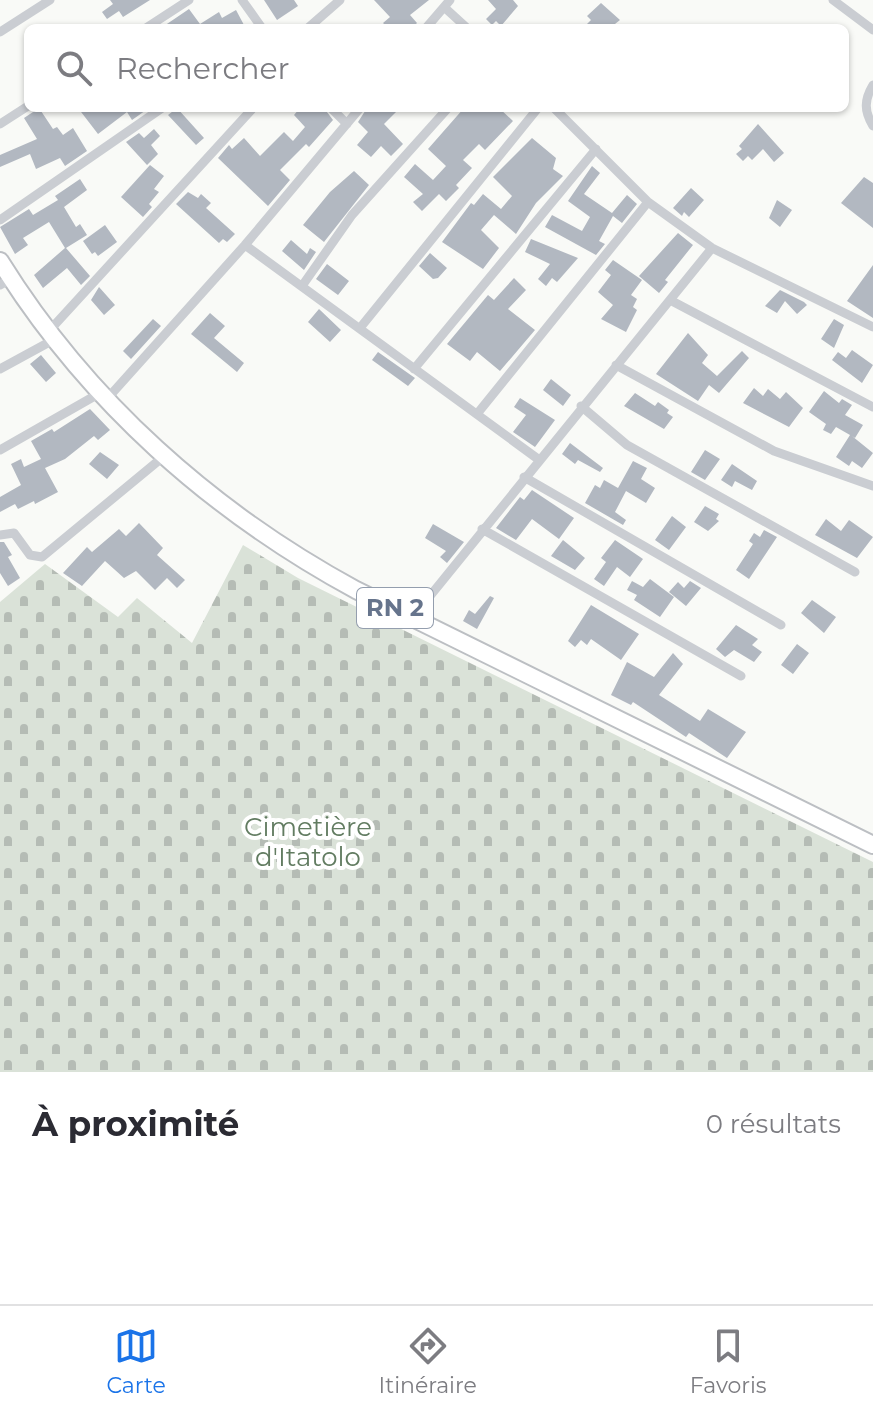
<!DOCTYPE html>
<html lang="fr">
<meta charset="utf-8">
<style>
:root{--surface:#fff;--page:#f7f7f7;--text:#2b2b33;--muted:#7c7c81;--line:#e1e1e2;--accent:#1a73e8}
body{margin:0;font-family:Montserrat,sans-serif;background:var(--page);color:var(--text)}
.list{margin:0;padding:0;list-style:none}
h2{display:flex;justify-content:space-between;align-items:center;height:104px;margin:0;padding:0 32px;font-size:34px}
h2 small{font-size:26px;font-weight:400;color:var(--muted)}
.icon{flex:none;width:44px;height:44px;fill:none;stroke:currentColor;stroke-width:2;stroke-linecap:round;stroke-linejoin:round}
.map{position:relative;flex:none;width:873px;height:1072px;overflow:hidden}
.search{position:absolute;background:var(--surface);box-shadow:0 2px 6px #0004;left:24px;right:24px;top:24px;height:88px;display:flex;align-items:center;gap:20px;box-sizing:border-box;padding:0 28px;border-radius:12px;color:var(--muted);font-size:30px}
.sheet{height:232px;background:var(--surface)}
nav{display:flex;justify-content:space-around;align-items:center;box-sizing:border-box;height:112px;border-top:2px solid var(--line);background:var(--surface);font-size:22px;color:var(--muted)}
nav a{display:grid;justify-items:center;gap:4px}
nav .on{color:var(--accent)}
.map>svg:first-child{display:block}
.cemetery{fill:url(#cemetery-stones)}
.building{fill:#b2b8c1}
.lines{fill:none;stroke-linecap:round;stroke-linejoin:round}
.highway-casing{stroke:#bcbfc3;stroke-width:20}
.street{stroke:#cacdd2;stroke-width:9}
.highway{stroke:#fff;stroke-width:16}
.labels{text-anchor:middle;stroke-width:8;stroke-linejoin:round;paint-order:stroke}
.shield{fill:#fff;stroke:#949eae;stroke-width:2}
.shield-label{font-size:24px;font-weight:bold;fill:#66748c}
.park-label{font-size:26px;fill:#627c61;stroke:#fff}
</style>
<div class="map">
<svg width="873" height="1072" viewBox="0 0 873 1072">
<defs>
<pattern id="cemetery-stones" width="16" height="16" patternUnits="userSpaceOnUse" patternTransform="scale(2)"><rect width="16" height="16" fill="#dae2d8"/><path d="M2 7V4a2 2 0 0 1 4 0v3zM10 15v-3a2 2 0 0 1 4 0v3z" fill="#b5bcb5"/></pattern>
</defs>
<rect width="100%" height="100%" fill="#f9faf7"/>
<path class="cemetery" d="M243,545L298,578L873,862V1072H0V602L45,564L118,617L137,598L192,643Z"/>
<path class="building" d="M110,0H150L123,17L119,11L107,19L102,12L113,4Z
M264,0H294L298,6L277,20Z
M374,0H429L410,15L417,23L412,28H388L383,23L390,17Z
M488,0H513L518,6L501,26L496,21L492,25L486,19L496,9Z
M601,3L620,20L610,28H583L591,20L587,16Z
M189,9L200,24L219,12L222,18L236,10L244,25L239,28H161Z
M39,108L53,129L57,127L63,135L73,128L87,151L65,166L60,158L36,169L30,154L0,167V155L37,139L24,118Z
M78,108H149L132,120L127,112L98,134Z
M177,108L204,138L196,145L168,115Z
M300,108H324L333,120L309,147L306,144L280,170L290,180L268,206L218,158L229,145L232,149L244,138L260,156L284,132L293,141L305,127L294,115Z
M367,108H400L384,124L403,144L391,156L381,146L371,157L357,145L368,132L358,122Z
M464,108H499L513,121L485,150L479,144L463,160L472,168L456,185L459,188L446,201L439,194L422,211L413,202L423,194L404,177L415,164L433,180L446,166L428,149Z
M758,124L784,153L774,162L763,149L752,160L748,156L743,161L736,154L742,149L739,146Z
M154,129L160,136L151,145L158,154L147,165L126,142L139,133L144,138Z
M532,138L556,158L553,169L563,176L536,203L516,234L494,215L481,230L499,248L483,269L442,242L471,203L474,205L483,194L501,209L512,196L493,177Z
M150,165L164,176L154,189L159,192L149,204L152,207L143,217L121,197Z
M592,166L600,173L584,194L612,213L627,195L637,204L622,223L613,216L599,241L605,244L596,255L545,227L552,215L582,231L590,217L568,201Z
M354,171L369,185L324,242L303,225L330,192Z
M864,177L873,183V228L841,203Z
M80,179L87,190L64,207L76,227L80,224L87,235L66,248L90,276L81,285L67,268L43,288L34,275L65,248L49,222L23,238L28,245L15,254L0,227L29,209L33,215L58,200L55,196Z
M691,188L704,200L689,217L684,212L682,216L673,208Z
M188,192L198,198L201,194L211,203L206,208L235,234L227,242L223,239L219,243L176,204Z
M777,200L792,210L780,227L769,218Z
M105,225L117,242L98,256L95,252L92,254L83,241Z
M678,233L693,245L665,280L668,282L659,293L639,276Z
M531,239L578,258L557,282L552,278L546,286L538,279L550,264L525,252Z
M291,240L307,254L310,248L316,252L304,270L282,251Z
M430,253L447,268L438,278L433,279L419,266Z
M613,260L642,280L631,295L637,299L633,307L637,310L626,332L601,319L613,305L598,292L611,275L605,270Z
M327,264L349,281L338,295L316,279Z
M873,265V318L847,301Z
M514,278L526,290L508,309L535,330L500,371L477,352L470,361L447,344L488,295L494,300Z
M99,287L115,305L104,315L91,300Z
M780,290L804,302L807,305L797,314L785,301L777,313L765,306Z
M319,309L341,330L330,342L308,322Z
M210,313L225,326L214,338L244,363L237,372L191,334Z
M153,319L161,326L131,359L123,351Z
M834,319L844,325L834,348L821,339Z
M688,333L708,355L702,363L717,376L742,351L749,358L719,393L709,385L698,401L656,374Z
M852,350L873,365L862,383L832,360L838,352L846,358Z
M378,352L415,378L408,386L372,360Z
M41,355L56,373L46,382L30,364Z
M551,379L571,395L563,406L543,390Z
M754,388L763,396L768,389L780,399L786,392L803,408L789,427L743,403Z
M824,391L839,403L842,399L852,405L845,415L863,425L855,438L852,436L873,453L862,468L852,461L849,466L836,457L850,435L836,427L831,434L823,430L826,424L809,412Z
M635,393L655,406L658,402L669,410L667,413L673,417L664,429L624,406Z
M520,398L555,420L535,447L513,432L526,415L514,407Z
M90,409L110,430L98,440L94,436L65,459L45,468L58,492L35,504L34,501L18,509L15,504L0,512V497L21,485L11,464L21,459L24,467L41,459L31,441L52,429L54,432Z
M570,443L603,468L600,472L578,460L575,464L562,454Z
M705,450L720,459L705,480L691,472Z
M100,452L119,465L107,479L89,464Z
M633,461L647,468L641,479L655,488L646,503L626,491L615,512L626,520L623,525L585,503L595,485L600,488L604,480L618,488Z
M732,464L757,481L752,490L735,481L732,487L721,480Z
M532,490L574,518L559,539L532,519L516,540L496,528L520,497L524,500Z
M705,506L719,514L716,519L719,521L708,531L694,522Z
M672,516L686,527L669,550L655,540Z
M826,519L841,531L849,520L873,537L857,558L815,535Z
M139,523L163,548L157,555L185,580L177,588L167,578L155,590L136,571L124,578L105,561L82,586L63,573L87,547L92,552L119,529L126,536Z
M433,524L464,542L447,563L440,557L446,551L425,538Z
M764,530L777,537L749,579L736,570L753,544L749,541L754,533L760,537Z
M563,540L585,558L575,570L551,556Z
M615,540L643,559L630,577L617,567L604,586L594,579L606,562L601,558Z
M0,542H4L12,555L8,557L20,578L8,586L0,573Z
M650,579L674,597L660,617L634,600L637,595L627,590L632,581L643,587Z
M690,581L701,588L686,606L669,592L678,582L684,588Z
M490,596L494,598L477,629L463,621L469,610L475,614Z
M812,600L836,617L824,633L801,613Z
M591,605L639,634L621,660L591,639L587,645L581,640L575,647L568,641Z
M736,625L758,639L752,645L762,652L754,662L734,650L725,657L716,649Z
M797,644L809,653L793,674L781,665Z
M673,653L683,664L659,695L700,721L708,709L746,732L727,758L689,733L686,737L633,702L631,705L611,695L627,662L654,677Z"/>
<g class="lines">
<g class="highway-casing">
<path id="highway" d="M0,261C87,401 212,512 356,590L873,845"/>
</g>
<path class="street" d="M242,0L262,28
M833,0L873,30
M444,7L467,28
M146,28L189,0
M308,28L340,0
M426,28L450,0
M0,32L50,0
M873,85C864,100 864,111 873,126
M331,108L347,124
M554,108L648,202L712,248L873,327
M0,124L28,106
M0,220L162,108
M245,245L538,459
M0,285L11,279
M302,286L352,215L448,108
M670,300L873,407
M360,328L538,108
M49,331L253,108
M616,365L774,451L873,486
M0,369L55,339
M414,369L596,149
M106,400L245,245L360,108
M581,406L627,445L855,572
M477,414L648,202
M0,450L100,393
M524,477L781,625
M482,529L741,676
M0,535L14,533L30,555L42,557L163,457
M413,617L712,248"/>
<use href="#highway" class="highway"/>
</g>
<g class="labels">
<rect class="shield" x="357" y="588" width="76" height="40" rx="6"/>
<g class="shield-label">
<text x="395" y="616">RN 2</text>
</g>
<g class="park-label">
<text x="308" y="836">Cimetière<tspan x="308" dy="30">d'Itatolo</tspan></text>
</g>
</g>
</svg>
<div class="search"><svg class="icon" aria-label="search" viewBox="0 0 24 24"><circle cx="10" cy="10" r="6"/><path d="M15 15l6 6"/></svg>Rechercher</div>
</div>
<section class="sheet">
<h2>À proximité<small>0 résultats</small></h2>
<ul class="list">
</ul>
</section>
<nav>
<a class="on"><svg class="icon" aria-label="map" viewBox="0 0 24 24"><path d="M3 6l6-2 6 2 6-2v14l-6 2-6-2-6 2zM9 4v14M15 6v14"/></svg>Carte</a>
<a><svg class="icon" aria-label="directions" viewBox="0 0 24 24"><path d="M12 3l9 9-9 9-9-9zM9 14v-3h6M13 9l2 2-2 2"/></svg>Itinéraire</a>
<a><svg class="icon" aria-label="saved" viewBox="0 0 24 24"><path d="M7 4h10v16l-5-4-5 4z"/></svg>Favoris</a>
</nav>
